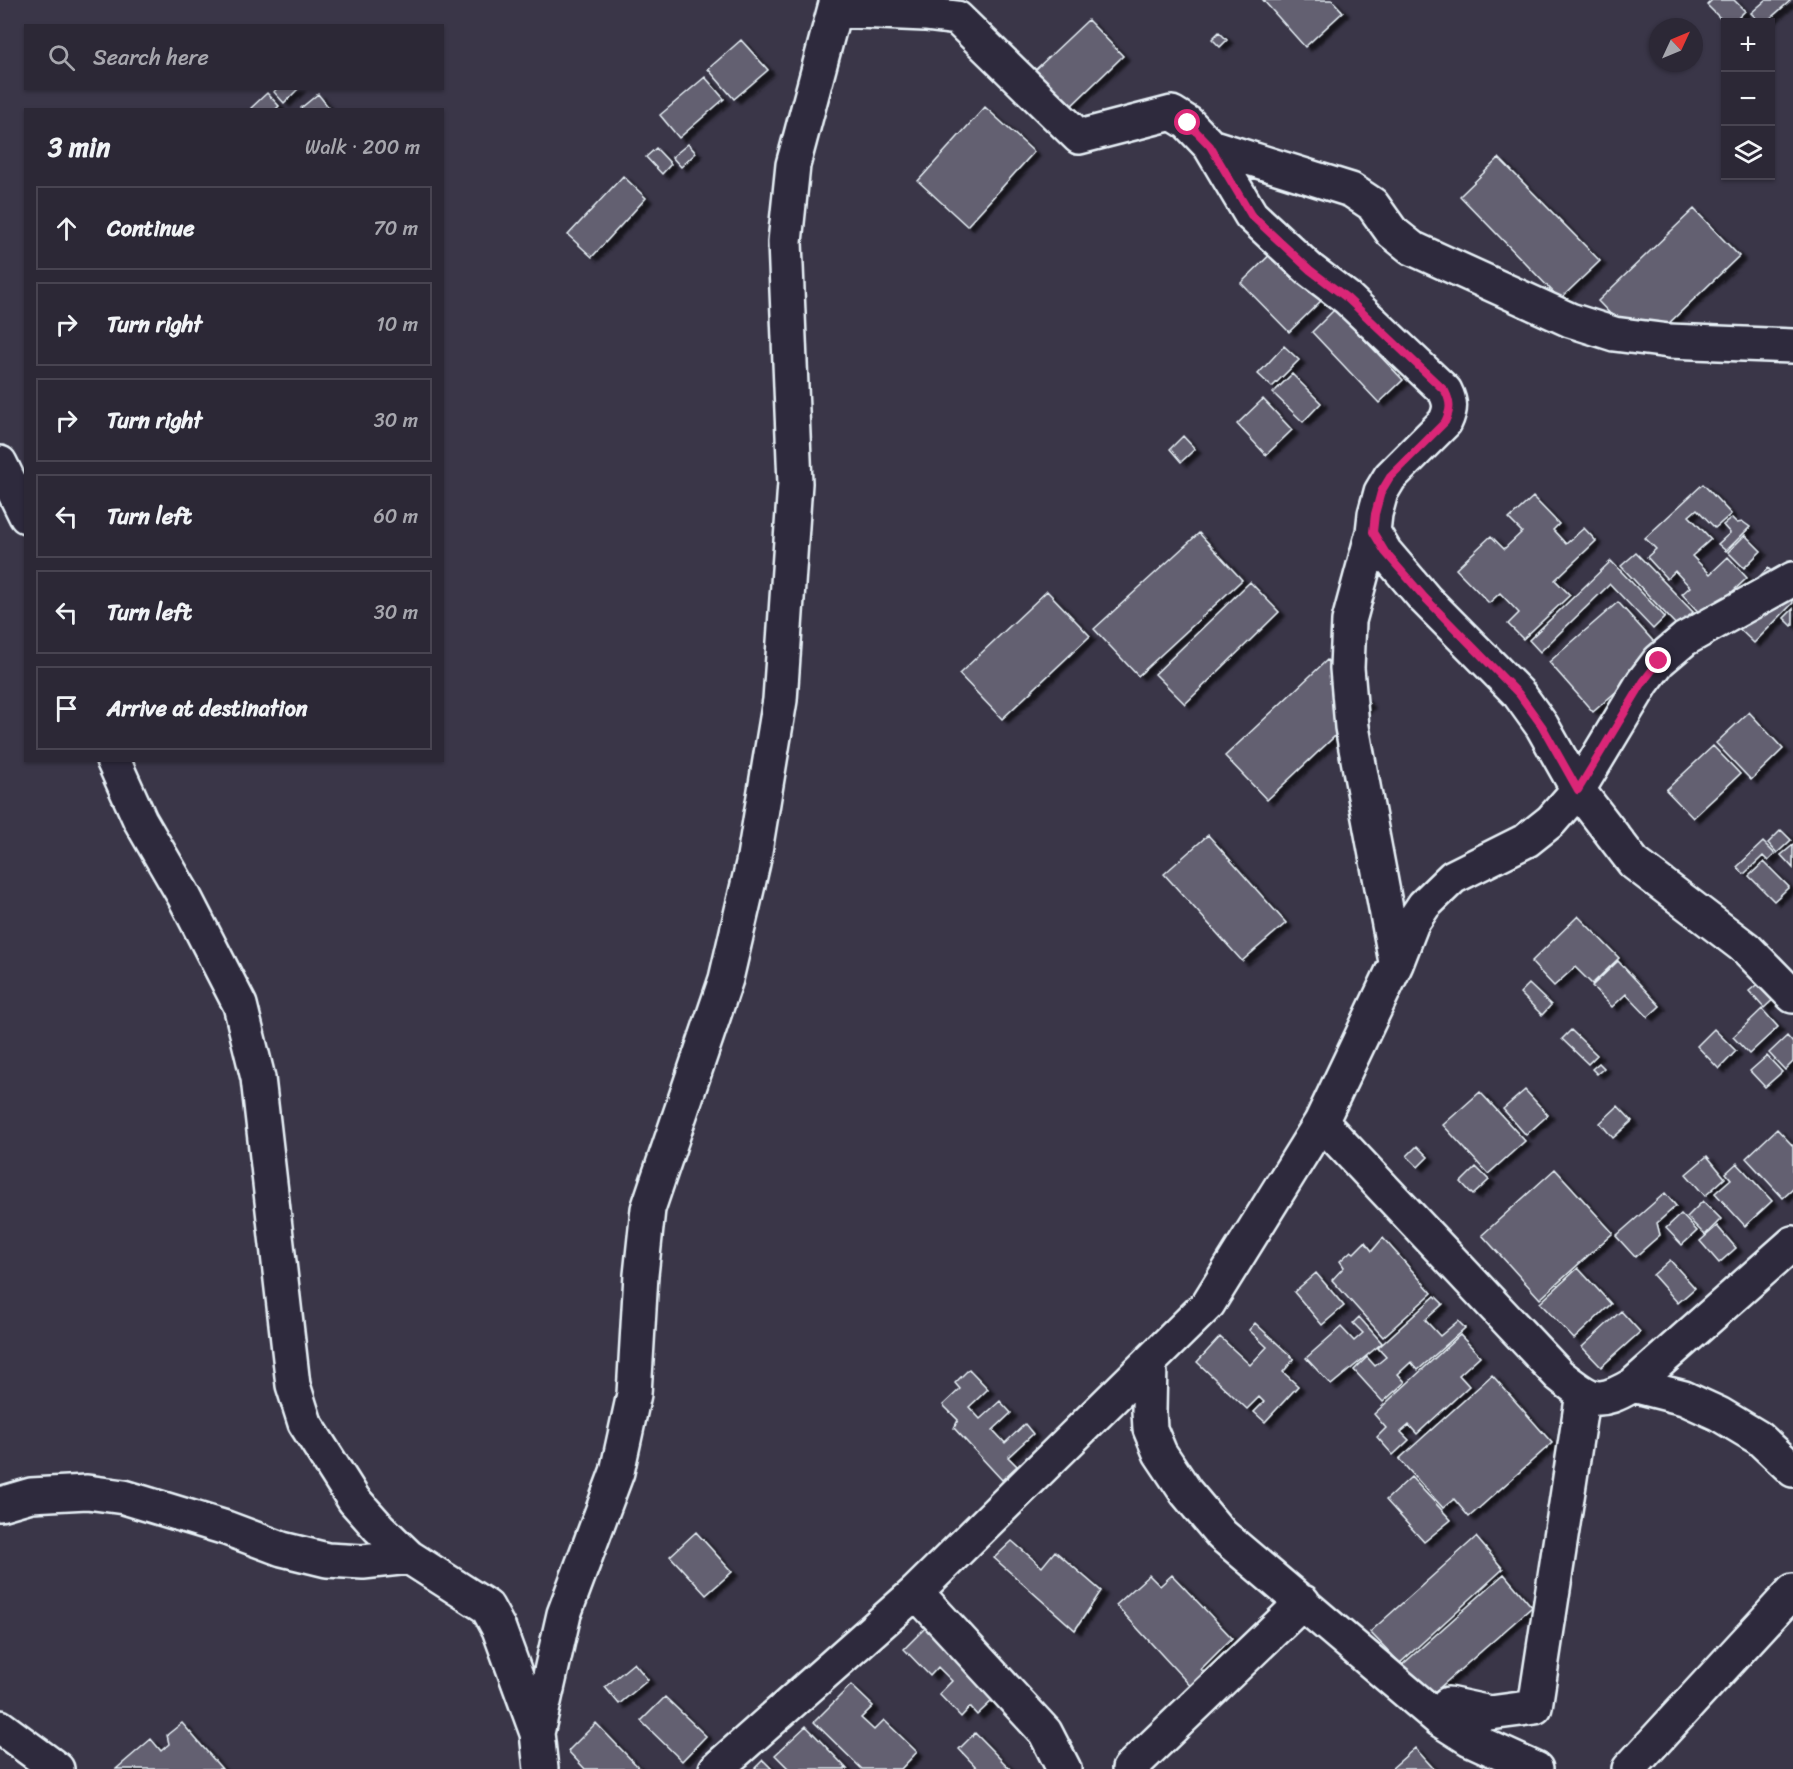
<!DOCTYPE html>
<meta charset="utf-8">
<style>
:root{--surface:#2c2836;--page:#34303e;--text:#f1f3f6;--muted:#a6a6ad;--line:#484451}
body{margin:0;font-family:Sriracha,sans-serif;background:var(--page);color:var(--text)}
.controls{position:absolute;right:18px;top:18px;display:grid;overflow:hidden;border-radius:0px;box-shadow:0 2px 4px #0004}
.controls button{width:54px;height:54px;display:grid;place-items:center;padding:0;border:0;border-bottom:2px solid var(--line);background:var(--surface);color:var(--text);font:30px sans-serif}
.compass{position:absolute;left:1649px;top:18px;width:54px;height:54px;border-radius:50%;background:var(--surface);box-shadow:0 2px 4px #0004;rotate:46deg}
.stop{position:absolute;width:18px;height:18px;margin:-14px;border:4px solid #db2777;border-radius:50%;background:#fff}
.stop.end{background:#db2777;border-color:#fff;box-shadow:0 2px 6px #0008}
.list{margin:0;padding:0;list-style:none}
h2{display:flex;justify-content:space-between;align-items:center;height:78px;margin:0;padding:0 24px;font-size:26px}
h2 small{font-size:20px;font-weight:400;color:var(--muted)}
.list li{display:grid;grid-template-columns:39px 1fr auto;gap:18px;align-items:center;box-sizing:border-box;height:84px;margin:0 12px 12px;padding:0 12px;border:2px solid var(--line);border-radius:0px}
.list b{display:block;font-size:22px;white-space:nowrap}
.list em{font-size:20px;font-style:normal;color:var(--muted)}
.icon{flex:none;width:33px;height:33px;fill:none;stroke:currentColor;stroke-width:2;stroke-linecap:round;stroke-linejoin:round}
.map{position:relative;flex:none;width:1793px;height:1769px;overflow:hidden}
.search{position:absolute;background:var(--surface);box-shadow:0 2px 4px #0004;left:24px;top:24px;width:420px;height:66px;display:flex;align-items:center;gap:15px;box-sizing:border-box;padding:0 21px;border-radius:0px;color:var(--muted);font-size:22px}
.panel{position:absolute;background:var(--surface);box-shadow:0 2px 4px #0004;left:24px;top:108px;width:420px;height:654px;border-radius:0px}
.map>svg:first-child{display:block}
.building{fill:#636171;stroke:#e8f1f8;stroke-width:1.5;filter:url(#shadow)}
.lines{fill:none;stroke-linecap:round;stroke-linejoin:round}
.minor-casing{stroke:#e8f1f8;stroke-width:38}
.minor{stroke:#2f2a3d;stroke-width:33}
.route{stroke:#db2777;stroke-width:8}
</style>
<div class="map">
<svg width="1793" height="1769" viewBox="0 0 1793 1769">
<defs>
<filter id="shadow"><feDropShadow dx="6" dy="4" stdDeviation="1.5" flood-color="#0009"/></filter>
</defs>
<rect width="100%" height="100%" fill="#3a3648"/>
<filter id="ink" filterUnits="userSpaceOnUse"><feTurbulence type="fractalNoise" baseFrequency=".0167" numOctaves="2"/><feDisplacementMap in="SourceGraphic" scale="12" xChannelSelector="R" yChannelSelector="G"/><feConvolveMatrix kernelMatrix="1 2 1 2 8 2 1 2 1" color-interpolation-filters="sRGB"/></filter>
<g filter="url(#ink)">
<path class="building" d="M1263,0H1332L1343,12L1305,47Z
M1712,0H1734L1745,11L1734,22H1726V24L1707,5Z
M1766,0H1791L1766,22H1760L1751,13Z
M1088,20L1123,56L1067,110L1032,73Z
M1219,32L1227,40L1220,47L1212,39Z
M741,40L768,70L734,99L708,69Z
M705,77L724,99L679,138L660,115Z
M277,88H299L284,103L274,92Z
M267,93L279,106L275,110H253L251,108Z
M318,94L330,109L302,110L301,108Z
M985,107L1034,152L967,226L918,181Z
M688,144L696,153L681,167L672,157Z
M656,148L671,164L662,174L646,157Z
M1499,158L1600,261L1560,299L1460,196Z
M623,176L646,198L592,257L568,235Z
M1694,209L1739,256L1643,348L1598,301Z
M1283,242L1331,291L1289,332L1241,283Z
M1335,309L1403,380L1379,403L1312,332Z
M1284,346L1299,360L1272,387L1258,374Z
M1292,374L1321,403L1303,422L1273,393Z
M1263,399L1292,430L1266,455L1237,424Z
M1183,436L1195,449L1181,462L1170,449Z
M1703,484L1731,514L1715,528L1697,509L1689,516L1711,539L1692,556L1710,574L1728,557L1747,578L1704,618L1682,594L1690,587L1675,571L1667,579L1647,557L1656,549L1645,538Z
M1533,497L1559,524L1553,530L1566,544L1584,528L1596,541L1555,580L1570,595L1523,639L1508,624L1519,613L1500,593L1489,603L1456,569L1491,536L1504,549L1522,532L1509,519Z
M1732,518L1737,523L1743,522L1750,527L1726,551L1718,544L1730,533L1723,525Z
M1199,533L1242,580L1138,676L1094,629Z
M1745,535L1761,551L1744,568L1728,552Z
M1636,553L1693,612L1678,627L1621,566Z
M1611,561L1665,617L1653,629L1610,584L1540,652L1529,640Z
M1768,568L1793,592V603L1754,643L1723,613Z
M1250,582L1279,612L1185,704L1155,674Z
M1047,591L1090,636L1002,719L959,674Z
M1618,602L1662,651L1593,712L1549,662Z
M1793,609V625L1792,626L1784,618Z
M1327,660L1369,704L1267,800L1225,756Z
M1749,712L1783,749L1751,780L1716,743Z
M1713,746L1740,774L1693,818L1666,790Z
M1781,830L1791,840L1777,853L1768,843Z
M1208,835L1286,923L1242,961L1164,874Z
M1763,842L1775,854L1768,861L1763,856L1744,874L1737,867Z
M1793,845V868L1781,855Z
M1764,862L1789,887L1774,901L1749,876Z
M1578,916L1619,958L1592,984L1575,967L1554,986L1531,962Z
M1618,961L1660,1006L1648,1017L1626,994L1612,1007L1592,986Z
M1766,977L1780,993L1764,1008L1749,991Z
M1529,984L1551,1005L1542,1015L1520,993Z
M1762,1009L1778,1027L1749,1054L1733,1037Z
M1714,1029L1736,1051L1719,1069L1697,1046Z
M1571,1030L1597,1055L1588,1064L1562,1039Z
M1787,1036L1793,1043V1062L1785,1070L1769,1053Z
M1767,1056L1782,1072L1765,1087L1750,1071Z
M1599,1063L1604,1068L1597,1074L1592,1069Z
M1525,1090L1548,1115L1526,1135L1503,1109Z
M1480,1092L1525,1141L1488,1174L1443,1125Z
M1618,1106L1632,1121L1613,1138L1600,1123Z
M1777,1129L1793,1146V1189L1783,1198L1746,1158Z
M1417,1146L1428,1157L1418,1167L1407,1156Z
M1707,1156L1725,1178L1705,1196L1686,1174Z
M1737,1163L1772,1201L1745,1226L1715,1193L1731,1179L1726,1173Z
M1476,1167L1489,1180L1473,1195L1461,1182Z
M1555,1169L1613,1233L1540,1299L1482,1235Z
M1665,1193L1676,1206L1657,1223L1660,1235L1635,1257L1616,1236Z
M1703,1201L1721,1219L1705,1235L1687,1217Z
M1681,1214L1697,1231L1682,1245L1666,1228Z
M1717,1226L1736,1248L1719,1263L1700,1241Z
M1383,1238L1432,1293L1383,1337L1332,1280L1344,1267L1340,1261L1351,1251L1354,1253L1365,1242L1372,1251Z
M1670,1260L1695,1288L1678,1303L1653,1275Z
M1578,1268L1611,1304L1574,1339L1540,1303Z
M1316,1273L1344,1306L1322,1325L1294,1292Z
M1435,1296L1443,1304L1425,1320L1440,1336L1458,1321L1465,1328L1418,1370L1411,1362L1398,1374L1405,1382L1383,1402L1354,1370L1367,1357L1375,1366L1386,1357L1378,1348Z
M1621,1311L1640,1332L1601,1367L1582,1347Z
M1359,1317L1382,1343L1331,1385L1306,1358L1341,1327L1354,1341L1363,1333L1353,1323Z
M1255,1323L1294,1359L1283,1372L1298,1386L1265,1422L1254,1412L1264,1402L1259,1397L1247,1409L1197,1362L1220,1337L1250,1365L1267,1347L1249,1330Z
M1460,1335L1480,1356L1459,1375L1469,1386L1417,1434L1409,1425L1401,1432L1409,1440L1393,1455L1377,1437L1386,1428L1374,1414Z
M969,1369L988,1389L969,1407L980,1419L1000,1401L1011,1413L993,1430L1005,1443L1025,1424L1033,1434L1008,1457L1017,1466L1002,1480L954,1428L958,1420L943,1405L960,1389L955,1383Z
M1492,1375L1552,1443L1469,1517L1454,1499L1443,1508L1399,1459Z
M1411,1477L1451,1520L1424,1542L1386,1500Z
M696,1532L732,1572L706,1595L670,1556Z
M1476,1537L1503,1569L1400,1663L1370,1632Z
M1012,1541L1042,1567L1055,1551L1101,1591L1075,1630L994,1558Z
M1504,1574L1532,1607L1430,1696L1402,1665Z
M1149,1575L1160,1586L1172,1575L1232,1638L1201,1669L1210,1679L1196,1692L1116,1605Z
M929,1624L995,1698L977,1715L970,1707L961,1717L939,1694L952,1681L938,1667L930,1676L904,1649Z
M634,1663L648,1680L619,1704L605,1687Z
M851,1685L873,1706L861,1718L874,1730L884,1720L917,1752L901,1769H862L814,1722Z
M665,1697L706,1736L682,1761L641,1721Z
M182,1723L222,1769H116L151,1739L161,1751L169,1744L167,1735Z
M596,1723L640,1769H585L568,1751Z
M806,1726L847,1769H789L775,1755Z
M975,1733L1010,1769H978L959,1749Z
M1415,1748L1434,1769H1391Z
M763,1760L772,1769H754Z"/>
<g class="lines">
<g class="minor-casing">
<path id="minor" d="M835,10L925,14L957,18L1079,137L1172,113L1188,123L1210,146L1251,215L1310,270L1347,298L1445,391C1451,403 1451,409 1445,422L1390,477L1381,492L1375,514L1373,532L1349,621L1347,668L1352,727L1396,962
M1210,146L1351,190L1372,204L1392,232L1412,248L1570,320L1614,334L1669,341L1793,346
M0,463L26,516
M1373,532L1385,552L1425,599L1519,694L1542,726L1578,790L1634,863L1747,949L1793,996
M113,760L140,820L184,896L240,1005L258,1078L293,1385L305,1423L354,1500L379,1528L409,1557L487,1607L499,1629L537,1733
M1321,1122L1559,1375C1590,1399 1596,1407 1633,1385L1793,1243
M1150,1361L1149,1411L1150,1429L1160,1453L1186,1492L1222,1535L1440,1720L1470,1739L1536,1769
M1633,1385L1684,1398L1719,1414L1759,1438L1793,1470
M0,1504L31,1495L87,1492L124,1497L226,1528L282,1549L327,1560L363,1562L409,1557
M916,1592L1045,1732L1064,1769
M1440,1720L1448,1704L1490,1713L1535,1707L1583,1393
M0,1727L57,1769
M541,1769L537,1733L564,1614L617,1472L634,1394L641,1275L648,1209L726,979L753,863L780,700L795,483L785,242L793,165L837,0
M716,1769L916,1592L1208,1304L1321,1122L1396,964L1412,923L1424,905L1453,877L1527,840L1551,821L1578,790L1643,682L1659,661L1685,639L1793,579
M1129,1769L1303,1602
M1629,1769L1793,1591"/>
</g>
<use href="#minor" class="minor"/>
</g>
</g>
<g class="lines" filter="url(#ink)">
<path class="route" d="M1188,123L1210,146L1251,215L1310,270L1347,298L1445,391C1451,403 1451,409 1445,422L1390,477L1381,492L1375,514L1373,532L1385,552L1425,598L1519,694L1542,726L1578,790L1643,682L1659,661"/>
</g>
</svg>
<div class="controls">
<button>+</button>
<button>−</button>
<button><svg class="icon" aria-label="layers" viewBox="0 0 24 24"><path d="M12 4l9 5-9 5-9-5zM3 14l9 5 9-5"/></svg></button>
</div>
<svg class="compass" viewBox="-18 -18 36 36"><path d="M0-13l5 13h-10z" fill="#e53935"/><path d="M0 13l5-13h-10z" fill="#a6a6ad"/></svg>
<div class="stop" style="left:1188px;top:123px"></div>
<div class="stop end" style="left:1659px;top:661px"></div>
<div class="search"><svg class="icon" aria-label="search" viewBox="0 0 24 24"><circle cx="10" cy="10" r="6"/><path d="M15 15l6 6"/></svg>Search here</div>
<section class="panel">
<h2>3 min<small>Walk · 200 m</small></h2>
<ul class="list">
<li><svg class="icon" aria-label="ahead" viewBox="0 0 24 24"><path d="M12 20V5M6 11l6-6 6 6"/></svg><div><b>Continue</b></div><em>70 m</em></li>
<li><svg class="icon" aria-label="right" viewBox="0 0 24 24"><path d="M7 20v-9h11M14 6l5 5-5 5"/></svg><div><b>Turn right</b></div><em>10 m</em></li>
<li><svg class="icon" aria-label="right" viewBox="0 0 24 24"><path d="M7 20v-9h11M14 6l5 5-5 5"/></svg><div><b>Turn right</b></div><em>30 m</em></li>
<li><svg class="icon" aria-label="left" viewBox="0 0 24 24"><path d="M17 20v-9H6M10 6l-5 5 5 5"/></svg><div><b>Turn left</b></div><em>60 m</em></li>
<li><svg class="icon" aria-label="left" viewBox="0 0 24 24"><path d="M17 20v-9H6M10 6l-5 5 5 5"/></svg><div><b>Turn left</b></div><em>30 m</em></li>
<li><svg class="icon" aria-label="arrive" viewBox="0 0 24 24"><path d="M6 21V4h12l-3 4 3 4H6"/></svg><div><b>Arrive at destination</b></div></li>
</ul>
</section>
</div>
